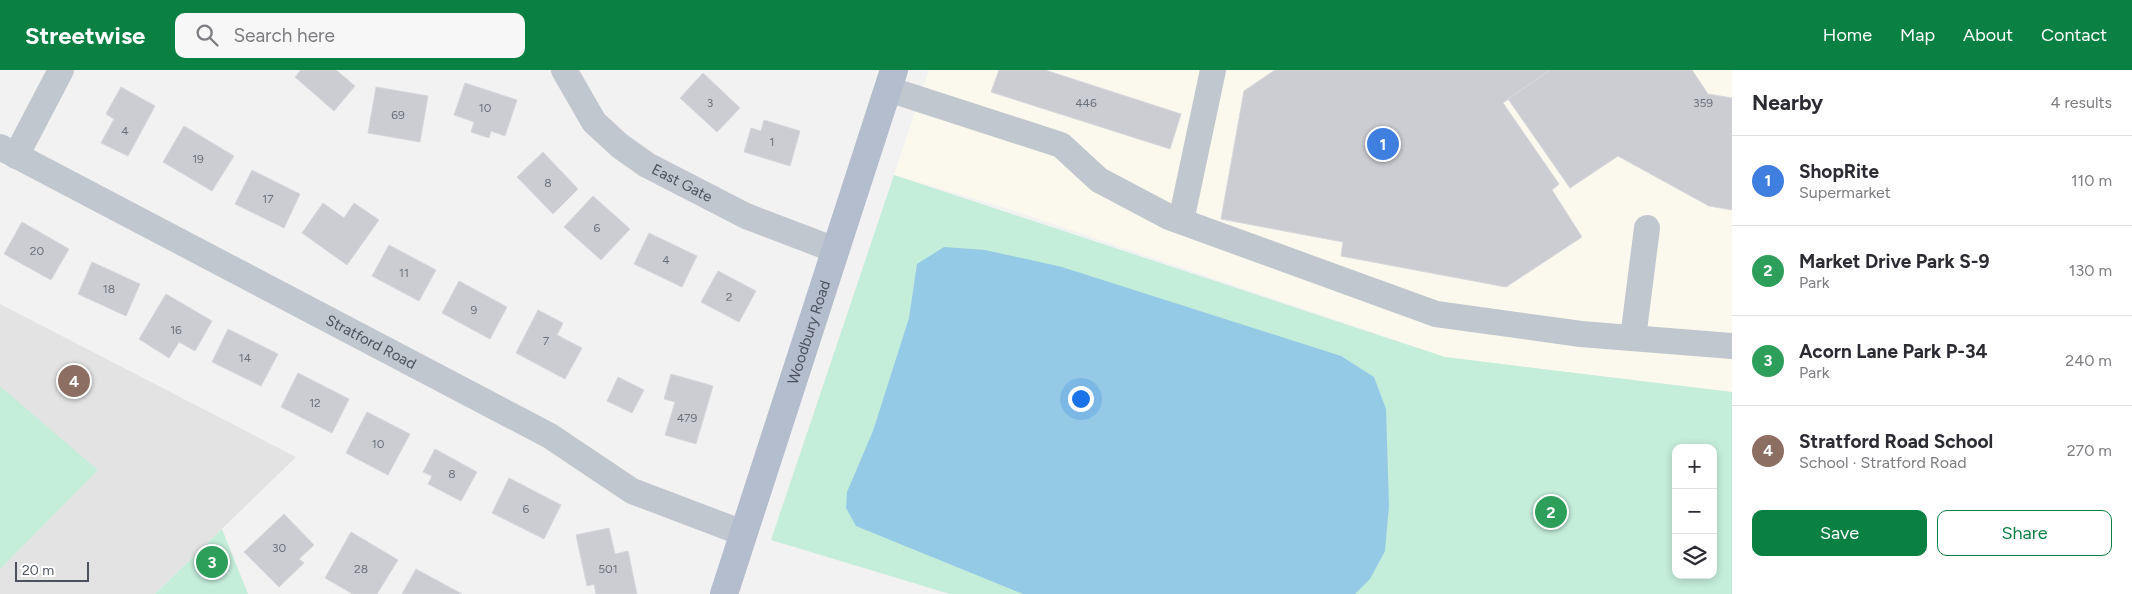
<!DOCTYPE html>
<meta charset="utf-8">
<style>
:root{--surface:#fff;--page:#f7f7f7;--text:#2b2b33;--muted:#7c7c81;--line:#e1e1e2;--accent:#0b8043}
body{margin:0;font-family:Figtree,sans-serif;background:var(--page);color:var(--text)}
.controls{position:absolute;right:15px;bottom:15px;display:grid;overflow:hidden;border-radius:10px;box-shadow:0 2px 8px #0003}
.controls button{width:45px;height:45px;display:grid;place-items:center;padding:0;border:0;border-bottom:1px solid var(--line);background:var(--surface);color:var(--text);font:25px sans-serif}
.scale{position:absolute;left:15px;bottom:12px;width:74px;box-sizing:border-box;padding-left:5px;border:2px solid #4b525e;border-top:0;font-size:14px;line-height:18px;white-space:nowrap;color:#4b525e;-webkit-text-stroke:4px #fff;paint-order:stroke}
.you{position:absolute;left:1080px;top:328px;width:18px;height:18px;margin:-12px;border:4px solid #fff;border-radius:50%;background:#1a73e8;box-shadow:0 0 0 8px #1a73e833}
.badge{display:grid;place-items:center;width:32px;height:32px;border-radius:50%;background:var(--accent);color:#fff;font-size:16px;font-weight:700}
.pin{position:absolute;translate:-50% -50%;border:2px solid #fff;box-shadow:0 1px 5px #0006}
.list{margin:0;padding:0;list-style:none}
h2{display:flex;justify-content:space-between;align-items:center;height:65px;margin:0;padding:0 20px;font-size:21px}
h2 small{font-size:16px;font-weight:400;color:var(--muted)}
.list li{display:grid;grid-template-columns:32px 1fr auto;gap:15px;align-items:center;box-sizing:border-box;height:90px;padding:0 20px;border-top:1px solid var(--line)}
.list b{display:block;font-size:19px;white-space:nowrap}
.list p{margin:0;font-size:16px;white-space:nowrap;color:var(--muted)}
.list em{font-size:16px;font-style:normal;color:var(--muted)}
.actions{display:flex;gap:10px;padding:15px 20px}
.actions a{flex:1;padding:11px 0;border:1px solid var(--accent);border-radius:10px;text-align:center;font-size:18px;color:var(--accent)}
.actions .main{background:var(--accent);color:#fff}
.icon{flex:none;width:28px;height:28px;fill:none;stroke:currentColor;stroke-width:2;stroke-linecap:round;stroke-linejoin:round}
.map{position:relative;flex:none;width:1732px;height:524px;overflow:hidden}
header{display:flex;align-items:center;gap:30px;box-sizing:border-box;height:70px;padding:0 25px;background:var(--accent);color:#fff}
header strong{font-size:24px}
nav{display:flex;gap:28px;margin-inline-start:auto;font-size:18px}
.search{width:350px;height:45px;background:var(--page);display:flex;align-items:center;gap:12px;box-sizing:border-box;padding:0 18px;border-radius:10px;color:var(--muted);font-size:19px}
main{display:flex}
aside{flex:1;background:var(--surface)}
.map>svg:first-child{display:block}
.commercial{fill:#fbf9ee}
.education{fill:#e4e3e3}
.green{fill:#c4edda;fill-rule:evenodd}
.water{fill:#95cae6}
.building{fill:#cccdd3;stroke:#d6d7dc}
.lines{fill:none;stroke-linecap:round;stroke-linejoin:round}
.minor{stroke:#c1c7cf;stroke-width:26}
.major{stroke:#b4bdcd;stroke-width:28}
.labels{text-anchor:middle;stroke-width:4;stroke-linejoin:round;paint-order:stroke}
.number-label{font-size:12px;fill:#6b717b}
.street-label{font-size:15px;fill:#4b525e;stroke:#fff}
</style>
<header>
<strong>Streetwise</strong>
<div class="search"><svg class="icon" aria-label="search" viewBox="0 0 24 24"><circle cx="10" cy="10" r="6"/><path d="M15 15l6 6"/></svg>Search here</div>
<nav><a>Home</a><a>Map</a><a>About</a><a>Contact</a></nav>
</header>
<main>
<div class="map">
<svg width="1732" height="524" viewBox="0 0 1732 524">
<rect width="100%" height="100%" fill="#f3f2f2"/>
<path class="commercial" d="M929,0H1732V322L1445,287L1009,139L894,105Z"/>
<path class="education" d="M0,234L296,387L155,524H0Z"/>
<path class="green" d="M894,105L1445,287L1732,322V524H950L771,470ZM1676,378H1713V505H1676Z
M0,316L98,400L0,499Z
M222,459L248,524H155Z"/>
<path class="water" d="M944,177L985,180L1062,197L1341,286L1374,307L1386,339L1389,436L1385,481L1370,509L1355,524H1023L856,456L846,438L847,422L873,361L909,248L917,194Z"/>
<path class="building" d="M301,0H336L355,16L334,41L295,7Z
M999,0H1045L1181,44L1170,79L991,22Z
M1275,0H1550L1503,33L1559,114L1552,120L1582,167L1506,217L1341,186L1343,172L1221,149L1244,21Z
M1550,0H1692L1708,24L1732,28V140L1709,136L1618,86L1570,118L1508,29Z
M703,3L740,38L717,62L680,28Z
M465,13L517,30L505,66L491,61L489,68L471,62L474,52L454,45Z
M121,17L155,36L128,86L101,73L114,49L106,44Z
M376,17L428,26L420,72L368,63Z
M764,50L800,61L790,96L744,82L751,58L761,61Z
M184,56L234,86L212,121L163,92Z
M543,82L578,119L553,144L517,107Z
M252,100L300,124L284,158L235,134Z
M593,126L630,159L601,190L564,157Z
M323,133L344,148L354,133L379,150L347,195L302,163Z
M22,152L69,179L51,210L4,184Z
M649,163L697,186L682,217L634,194Z
M389,175L436,200L419,231L372,206Z
M92,192L140,214L126,246L78,224Z
M718,201L756,221L739,252L701,232Z
M459,211L507,237L490,269L442,243Z
M166,224L212,251L195,281L179,272L169,288L139,269Z
M538,240L563,253L557,265L582,278L565,309L516,283Z
M228,259L278,284L261,316L212,292Z
M298,303L349,329L332,363L281,337Z
M671,304L713,316L696,374L665,365L675,332L664,329Z
M618,307L644,320L632,343L607,331Z
M367,342L410,364L388,405L346,383Z
M435,379L477,402L461,431L428,414L432,406L423,402Z
M509,408L561,435L544,469L492,443Z
M284,444L314,475L299,489L304,493L279,517L244,482Z
M609,458L615,484L628,481L637,524H596L594,514L587,516L576,465Z
M351,462L398,490L377,524H353L325,508Z
M416,499L462,524H402Z"/>
<g class="lines">
<g class="minor">
<path id="s1" d="M564,0L594,52L620,76L647,95L746,146L835,180"/>
<path d="M888,19L1061,75L1099,110L1169,147L1436,244L1581,264L1732,276"/>
<path id="s2" d="M0,77L550,366L632,421L743,463"/>
<path d="M16,86L61,0"/>
<path d="M1181,151L1213,0"/>
<path d="M1633,268L1647,158"/>
</g>
<path class="major" id="s3" d="M724,524L894,0"/>
</g>
<g class="labels">
<g class="number-label">
<text x="710" y="37">3</text>
<text x="1086" y="37">446</text>
<text x="1703" y="37">359</text>
<text x="485" y="42">10</text>
<text x="398" y="49">69</text>
<text x="125" y="65">4</text>
<text x="772" y="76">1</text>
<text x="198" y="93">19</text>
<text x="548" y="117">8</text>
<text x="268" y="133">17</text>
<text x="597" y="162">6</text>
<text x="37" y="185">20</text>
<text x="666" y="194">4</text>
<text x="404" y="207">11</text>
<text x="109" y="223">18</text>
<text x="729" y="231">2</text>
<text x="474" y="244">9</text>
<text x="176" y="264">16</text>
<text x="546" y="275">7</text>
<text x="245" y="292">14</text>
<text x="315" y="337">12</text>
<text x="687" y="352">479</text>
<text x="378" y="378">10</text>
<text x="452" y="408">8</text>
<text x="526" y="443">6</text>
<text x="279" y="482">30</text>
<text x="361" y="503">28</text>
<text x="608" y="503">501</text>
</g>
<g class="street-label">
<text dy="5" stroke="none"><textPath href="#s1" startOffset="168">East Gate</textPath></text>
<text dy="5" stroke="none"><textPath href="#s3" startOffset="275">Woodbury Road</textPath></text>
<text dy="5" stroke="none"><textPath href="#s2" startOffset="419">Stratford Road</textPath></text>
</g>
</g>
</svg>
<div class="controls">
<button>+</button>
<button>−</button>
<button><svg class="icon" aria-label="layers" viewBox="0 0 24 24"><path d="M12 4l9 5-9 5-9-5zM3 14l9 5 9-5"/></svg></button>
</div>
<div class="scale">20 m</div>
<div class="you"></div>
<div class="pin badge" style="left:1383px;top:74px;background:#3f7fe0">1</div>
<div class="pin badge" style="left:1551px;top:442px;background:#2e9e5b">2</div>
<div class="pin badge" style="left:212px;top:492px;background:#2e9e5b">3</div>
<div class="pin badge" style="left:74px;top:311px;background:#8d6e63">4</div>
</div>
<aside>
<h2>Nearby<small>4 results</small></h2>
<ul class="list">
<li><span class="badge" style="background:#3f7fe0">1</span><div><b>ShopRite</b><p>Supermarket</p></div><em>110 m</em></li>
<li><span class="badge" style="background:#2e9e5b">2</span><div><b>Market Drive Park S-9</b><p>Park</p></div><em>130 m</em></li>
<li><span class="badge" style="background:#2e9e5b">3</span><div><b>Acorn Lane Park P-34</b><p>Park</p></div><em>240 m</em></li>
<li><span class="badge" style="background:#8d6e63">4</span><div><b>Stratford Road School</b><p>School · Stratford Road</p></div><em>270 m</em></li>
</ul>
<div class="actions"><a class="main">Save</a><a>Share</a></div>
</aside>
</main>
